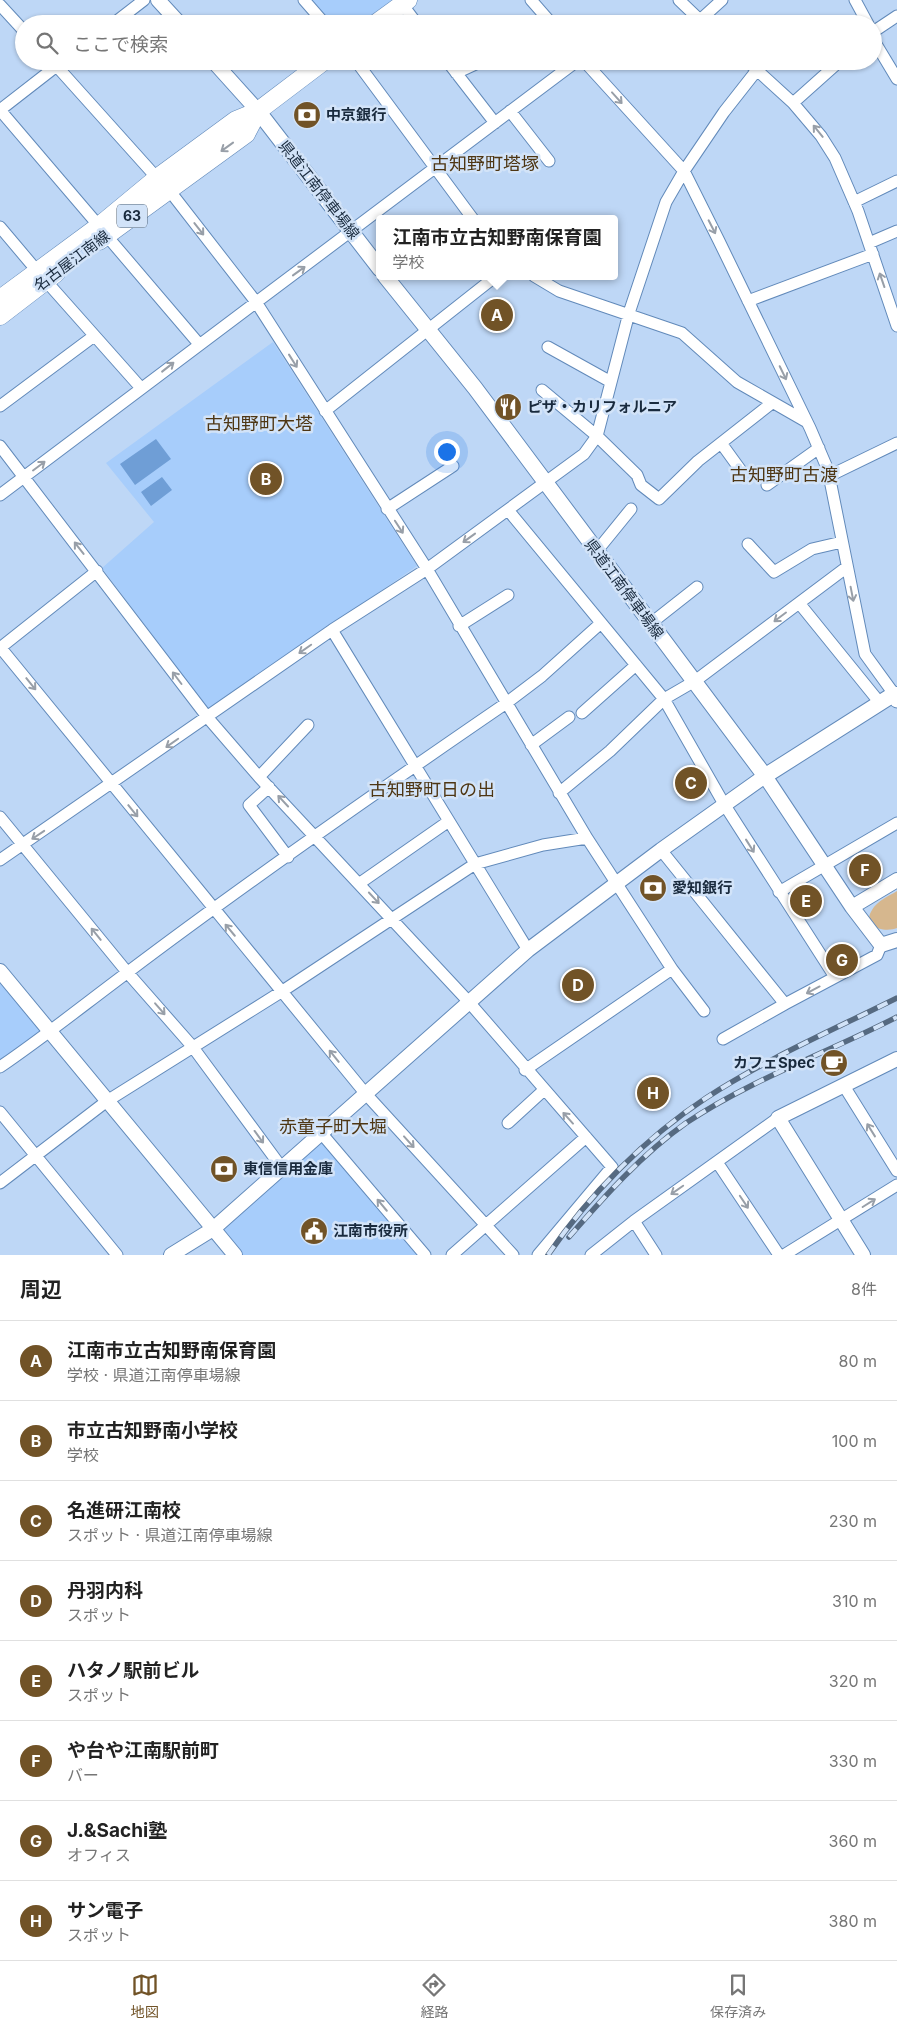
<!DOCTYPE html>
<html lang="ja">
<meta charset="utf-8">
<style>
:root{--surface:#fff;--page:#f6f6f6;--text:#222;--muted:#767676;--line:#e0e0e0;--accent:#715327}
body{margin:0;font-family:Inter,"Noto Sans JP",sans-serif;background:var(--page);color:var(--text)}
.you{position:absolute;left:446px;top:451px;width:18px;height:18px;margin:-12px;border:4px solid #fff;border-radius:50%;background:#1a73e8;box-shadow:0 0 0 8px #1a73e833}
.badge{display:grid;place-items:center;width:32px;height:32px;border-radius:50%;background:var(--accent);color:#fff;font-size:16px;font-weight:700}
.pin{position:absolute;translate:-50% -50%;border:2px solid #fff;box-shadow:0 1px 5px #0006}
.popup{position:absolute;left:376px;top:215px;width:242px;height:65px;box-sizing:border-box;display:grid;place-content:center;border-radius:5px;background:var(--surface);filter:drop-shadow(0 1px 4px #0005);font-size:16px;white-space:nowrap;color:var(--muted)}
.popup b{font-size:19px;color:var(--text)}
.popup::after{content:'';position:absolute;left:50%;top:100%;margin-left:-10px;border:10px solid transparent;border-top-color:var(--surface)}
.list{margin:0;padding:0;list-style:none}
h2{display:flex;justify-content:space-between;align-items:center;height:65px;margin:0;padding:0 20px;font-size:21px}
h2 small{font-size:16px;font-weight:400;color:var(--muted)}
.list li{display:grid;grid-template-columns:32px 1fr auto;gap:15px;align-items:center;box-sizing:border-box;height:80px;padding:0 20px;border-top:1px solid var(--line)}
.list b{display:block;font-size:19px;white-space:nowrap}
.list p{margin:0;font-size:16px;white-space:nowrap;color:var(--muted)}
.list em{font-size:16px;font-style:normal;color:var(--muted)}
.icon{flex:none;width:28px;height:28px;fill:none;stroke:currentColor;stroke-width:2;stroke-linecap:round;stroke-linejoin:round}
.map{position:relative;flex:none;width:897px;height:1255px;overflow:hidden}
.search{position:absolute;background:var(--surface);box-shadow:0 1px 4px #0004;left:15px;right:15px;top:15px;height:55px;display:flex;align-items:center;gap:12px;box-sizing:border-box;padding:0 18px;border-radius:28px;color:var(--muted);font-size:19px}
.sheet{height:705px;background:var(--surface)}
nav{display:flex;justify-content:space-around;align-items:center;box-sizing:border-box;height:70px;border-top:1px solid var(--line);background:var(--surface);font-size:14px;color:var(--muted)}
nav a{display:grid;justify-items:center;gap:2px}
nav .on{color:var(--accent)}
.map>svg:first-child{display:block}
.built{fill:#a7cdfb}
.green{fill:#d6b78e}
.water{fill:#6f9ed6}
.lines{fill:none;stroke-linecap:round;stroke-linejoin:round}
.minor-casing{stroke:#628aba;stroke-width:13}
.tertiary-casing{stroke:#628aba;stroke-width:16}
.secondary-casing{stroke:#628aba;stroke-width:17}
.primary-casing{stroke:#628aba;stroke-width:19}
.minor{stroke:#fff;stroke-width:11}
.tertiary{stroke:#fff;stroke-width:14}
.secondary{stroke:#fff;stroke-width:15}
.primary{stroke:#fff;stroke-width:18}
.rail-casing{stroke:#566a81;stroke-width:5.5}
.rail{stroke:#d2e3f8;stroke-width:4;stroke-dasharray:11;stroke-linecap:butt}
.oneway{stroke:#989fa8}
.labels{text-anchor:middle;stroke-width:5;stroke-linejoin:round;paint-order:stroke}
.shield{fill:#d2e3f8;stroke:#506275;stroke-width:1}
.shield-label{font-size:14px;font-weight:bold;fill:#192a3d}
.poi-label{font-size:15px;font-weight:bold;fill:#192a3d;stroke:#d2e3f8;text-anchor:start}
.street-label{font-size:15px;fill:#192a3d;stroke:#d2e3f8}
.quarter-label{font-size:18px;fill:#4e3613;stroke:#d2e3f8}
</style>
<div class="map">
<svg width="897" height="1255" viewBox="0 0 897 1255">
<rect width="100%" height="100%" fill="#bed7f6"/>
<path class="built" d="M311,0H398L366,24H331Z
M273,342L417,566L209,710L102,568L154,522L106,463Z
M1,983L44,1033L0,1064V984Z
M321,1140L419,1255H241L221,1229Z"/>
<path class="green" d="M897,891V928C885,933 861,927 872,910C877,901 889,896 897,891Z"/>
<path class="water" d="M156,439L171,459L135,485L120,464Z
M162,477L172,490L151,506L141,492Z"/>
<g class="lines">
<g class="minor-casing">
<path id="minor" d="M304,0L325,24
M531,0L552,24
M679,0L704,24
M855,0L868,24
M402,4L417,24
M0,5L24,31
M700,20L722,0
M113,24L144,0
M873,32L897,16
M873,39L897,79
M52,61L157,178
M63,61L0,110L99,226
M356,61L473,219
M447,61L495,123
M584,61L684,171L719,241L810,428L828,470L865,654L894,694
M747,61L793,103L821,136L835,158L858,211L897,326
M456,73L482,61
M793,103L840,61
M510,111L549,161
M169,190L256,302L427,569L587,838L672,969L525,1070
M854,202L897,181
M0,227L38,272
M106,235L199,344
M869,243L897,231
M534,276L559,291L682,333L737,382L807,422
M46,281L141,388
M748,301L873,254
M548,347L611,382
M542,390L597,436L637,475L641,485L659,499L698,461L772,403
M0,406L94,336
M325,411L496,276
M721,443L742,472
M0,446L208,718L259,777L468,1001L612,1167L538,1255
M829,476L897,443
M767,485L819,448
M0,495L577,61
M387,509L453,466
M508,510L664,699L724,804L835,977
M748,544L774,572L812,549L842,542
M596,552L631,509
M799,603L880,703
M650,624L697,587
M459,626L508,595
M332,630L528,950
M0,647L365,1093L513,1255
M0,648L97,571
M582,713L636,665
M531,745L569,717
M259,777L308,725
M269,787L249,805L288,857
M559,793L610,751L664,699L695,681L847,567
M0,817L127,972L192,1046L282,1168
M661,850L785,1004L877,955L881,945
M0,860L332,630L427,569L584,454L597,436L629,313L666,202L684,171L724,112L757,70
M360,883L449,821
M779,892L897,823
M672,969L704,1011
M723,1039L785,1004
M0,1067C44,1037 85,1004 128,972C251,879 378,791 505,704L542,676L601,623
M844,1086L897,1171
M0,1112L117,1255
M508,1123L544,1090
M322,1134L425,1255
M717,1162L779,1255
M0,1183L107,1101L281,992L475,864L543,845L587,838
M634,1221L656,1255
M452,1255L586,1137
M591,1255L634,1221L778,1118
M784,1255L897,1185"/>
</g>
<g class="tertiary-casing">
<path id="tertiary" d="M158,0L180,24
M213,61L258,111
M897,880L852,907L881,945L897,940
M0,971L235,1255
M171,1255L213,1229L528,950L661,850L765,776L852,907
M863,1255L778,1118L897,1059"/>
</g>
<g class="secondary-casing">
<path id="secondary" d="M258,111L380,269
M385,276L475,388L765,776L894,694L897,700"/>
</g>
<g class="primary-casing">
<path id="primary" d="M375,24L408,0
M99,241L246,134L258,111
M0,299L99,226L157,178L236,120L258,111L324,61
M0,316L56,273"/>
</g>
<use href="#minor" class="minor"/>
<use href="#tertiary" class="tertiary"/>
<use href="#secondary" class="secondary"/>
<use href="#primary" class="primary"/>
<g class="rail-casing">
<path id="rail" d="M569,1237C604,1197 642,1154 686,1123C752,1079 827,1053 897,1017
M548,1255C589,1195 645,1138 706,1098C766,1059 833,1030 897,998"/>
</g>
<use href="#rail" class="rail"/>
</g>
<defs><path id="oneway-shaft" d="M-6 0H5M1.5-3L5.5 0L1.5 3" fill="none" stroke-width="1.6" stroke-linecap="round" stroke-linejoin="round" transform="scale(1.25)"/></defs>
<g class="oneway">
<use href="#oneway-shaft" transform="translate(617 98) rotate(48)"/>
<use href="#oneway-shaft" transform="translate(818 131) rotate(-129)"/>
<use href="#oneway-shaft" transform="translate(227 147) rotate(144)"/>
<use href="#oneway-shaft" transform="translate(712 227) rotate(63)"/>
<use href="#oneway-shaft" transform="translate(199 229) rotate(52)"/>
<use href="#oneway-shaft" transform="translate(299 271) rotate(-36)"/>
<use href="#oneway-shaft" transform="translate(882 280) rotate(-109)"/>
<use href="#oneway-shaft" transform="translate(293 361) rotate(58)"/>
<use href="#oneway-shaft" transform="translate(168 367) rotate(-38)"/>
<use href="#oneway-shaft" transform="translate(783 373) rotate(64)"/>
<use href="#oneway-shaft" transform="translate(39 466) rotate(-37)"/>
<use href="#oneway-shaft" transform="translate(399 527) rotate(57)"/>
<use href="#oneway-shaft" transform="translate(469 538) rotate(144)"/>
<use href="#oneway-shaft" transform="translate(79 548) rotate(-128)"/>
<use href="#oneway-shaft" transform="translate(852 594) rotate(79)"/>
<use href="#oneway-shaft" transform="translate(780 617) rotate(143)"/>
<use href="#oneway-shaft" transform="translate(305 649) rotate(145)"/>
<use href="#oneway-shaft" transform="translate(177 678) rotate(-127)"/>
<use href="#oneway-shaft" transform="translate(31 684) rotate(51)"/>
<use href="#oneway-shaft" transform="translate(172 743) rotate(145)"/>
<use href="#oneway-shaft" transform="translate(283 801) rotate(-133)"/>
<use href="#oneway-shaft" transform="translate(133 811) rotate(51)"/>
<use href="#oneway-shaft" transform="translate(38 835) rotate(146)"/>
<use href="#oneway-shaft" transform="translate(750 846) rotate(58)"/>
<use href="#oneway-shaft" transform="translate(374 898) rotate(47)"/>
<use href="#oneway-shaft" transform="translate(230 930) rotate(-130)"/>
<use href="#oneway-shaft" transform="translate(96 934) rotate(-129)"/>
<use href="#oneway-shaft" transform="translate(813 990) rotate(152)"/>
<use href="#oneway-shaft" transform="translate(160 1009) rotate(49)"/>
<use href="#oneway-shaft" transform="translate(334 1056) rotate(-129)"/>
<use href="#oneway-shaft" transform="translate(568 1118) rotate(-132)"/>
<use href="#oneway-shaft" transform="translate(871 1130) rotate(-122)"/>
<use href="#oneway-shaft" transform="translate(259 1137) rotate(54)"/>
<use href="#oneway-shaft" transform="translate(409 1142) rotate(48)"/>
<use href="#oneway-shaft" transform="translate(677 1190) rotate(145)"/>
<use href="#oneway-shaft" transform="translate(744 1202) rotate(56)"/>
<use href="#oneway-shaft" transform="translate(869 1203) rotate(-32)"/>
<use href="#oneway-shaft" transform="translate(382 1205) rotate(-130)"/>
</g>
<defs>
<g id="bank-disc" transform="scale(1.4375)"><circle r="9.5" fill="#715327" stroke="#d2e3f8"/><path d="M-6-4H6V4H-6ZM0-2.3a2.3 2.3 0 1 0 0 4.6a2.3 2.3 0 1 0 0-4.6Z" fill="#fff"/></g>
<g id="restaurant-disc" transform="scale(1.4375)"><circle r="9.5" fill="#715327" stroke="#d2e3f8"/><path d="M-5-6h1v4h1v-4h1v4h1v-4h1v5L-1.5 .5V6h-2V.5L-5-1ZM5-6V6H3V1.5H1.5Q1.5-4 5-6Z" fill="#fff"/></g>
<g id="cafe-disc" transform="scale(1.4375)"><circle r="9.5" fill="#715327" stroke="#d2e3f8"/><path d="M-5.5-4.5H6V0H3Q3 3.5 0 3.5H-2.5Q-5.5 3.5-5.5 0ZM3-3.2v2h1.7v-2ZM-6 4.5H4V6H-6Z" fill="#fff"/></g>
<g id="civic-disc" transform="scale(1.4375)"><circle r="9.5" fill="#715327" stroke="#d2e3f8"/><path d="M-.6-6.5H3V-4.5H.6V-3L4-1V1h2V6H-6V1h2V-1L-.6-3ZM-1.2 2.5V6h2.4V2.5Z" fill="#fff"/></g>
</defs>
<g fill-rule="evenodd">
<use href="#bank-disc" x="307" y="115"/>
<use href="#restaurant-disc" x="508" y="407"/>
<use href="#bank-disc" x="653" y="888"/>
<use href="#cafe-disc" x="834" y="1063"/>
<use href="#bank-disc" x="224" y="1169"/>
<use href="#civic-disc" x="314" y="1231"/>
</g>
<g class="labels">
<rect class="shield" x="117" y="204.5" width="30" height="23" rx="4"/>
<g class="shield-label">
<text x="132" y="221">63</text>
</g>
<g class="poi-label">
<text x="326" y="120">中京銀行</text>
<text x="527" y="412">ピザ・カリフォルニア</text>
<text x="672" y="893">愛知銀行</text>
<text x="815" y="1068" text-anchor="end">カフェSpec</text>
<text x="243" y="1174">東信信用金庫</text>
<text x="333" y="1236">江南市役所</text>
</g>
<g class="street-label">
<text transform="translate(319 190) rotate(52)" y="5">県道江南停車場線</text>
<text transform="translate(72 261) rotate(-37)" y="5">名古屋江南線</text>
<text transform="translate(624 589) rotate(53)" y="5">県道江南停車場線</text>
</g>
<g class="quarter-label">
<text x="485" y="170">古知野町塔塚</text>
<text x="259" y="430">古知野町大塔</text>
<text x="784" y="481">古知野町古渡</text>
<text x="432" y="796">古知野町日の出</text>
<text x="333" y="1133">赤童子町大堀</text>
</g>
</g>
</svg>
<div class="you"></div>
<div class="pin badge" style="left:497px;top:315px">A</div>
<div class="popup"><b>江南市立古知野南保育園</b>学校</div>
<div class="pin badge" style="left:266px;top:479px">B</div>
<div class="pin badge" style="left:691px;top:783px">C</div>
<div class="pin badge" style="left:578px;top:985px">D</div>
<div class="pin badge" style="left:806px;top:901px">E</div>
<div class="pin badge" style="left:865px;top:870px">F</div>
<div class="pin badge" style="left:842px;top:960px">G</div>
<div class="pin badge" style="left:653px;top:1093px">H</div>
<div class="search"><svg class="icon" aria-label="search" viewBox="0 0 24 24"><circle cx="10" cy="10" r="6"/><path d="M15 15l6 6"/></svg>ここで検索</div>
</div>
<section class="sheet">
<h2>周辺<small>8件</small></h2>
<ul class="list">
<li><span class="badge">A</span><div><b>江南市立古知野南保育園</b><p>学校 · 県道江南停車場線</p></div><em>80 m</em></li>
<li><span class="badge">B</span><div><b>市立古知野南小学校</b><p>学校</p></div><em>100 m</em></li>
<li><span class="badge">C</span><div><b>名進研江南校</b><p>スポット · 県道江南停車場線</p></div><em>230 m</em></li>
<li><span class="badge">D</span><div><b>丹羽内科</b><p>スポット</p></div><em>310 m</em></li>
<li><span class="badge">E</span><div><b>ハタノ駅前ビル</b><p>スポット</p></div><em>320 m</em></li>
<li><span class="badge">F</span><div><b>や台や江南駅前町</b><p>バー</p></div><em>330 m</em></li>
<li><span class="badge">G</span><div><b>J.&amp;Sachi塾</b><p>オフィス</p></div><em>360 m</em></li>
<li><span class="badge">H</span><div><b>サン電子</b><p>スポット</p></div><em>380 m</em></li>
</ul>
</section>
<nav>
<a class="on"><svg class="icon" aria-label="map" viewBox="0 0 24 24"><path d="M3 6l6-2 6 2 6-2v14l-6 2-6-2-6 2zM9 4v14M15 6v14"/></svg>地図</a>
<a><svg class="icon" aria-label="directions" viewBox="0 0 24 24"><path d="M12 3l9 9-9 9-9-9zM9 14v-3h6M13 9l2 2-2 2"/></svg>経路</a>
<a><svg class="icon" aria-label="saved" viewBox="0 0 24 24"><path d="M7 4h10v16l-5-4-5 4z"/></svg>保存済み</a>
</nav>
